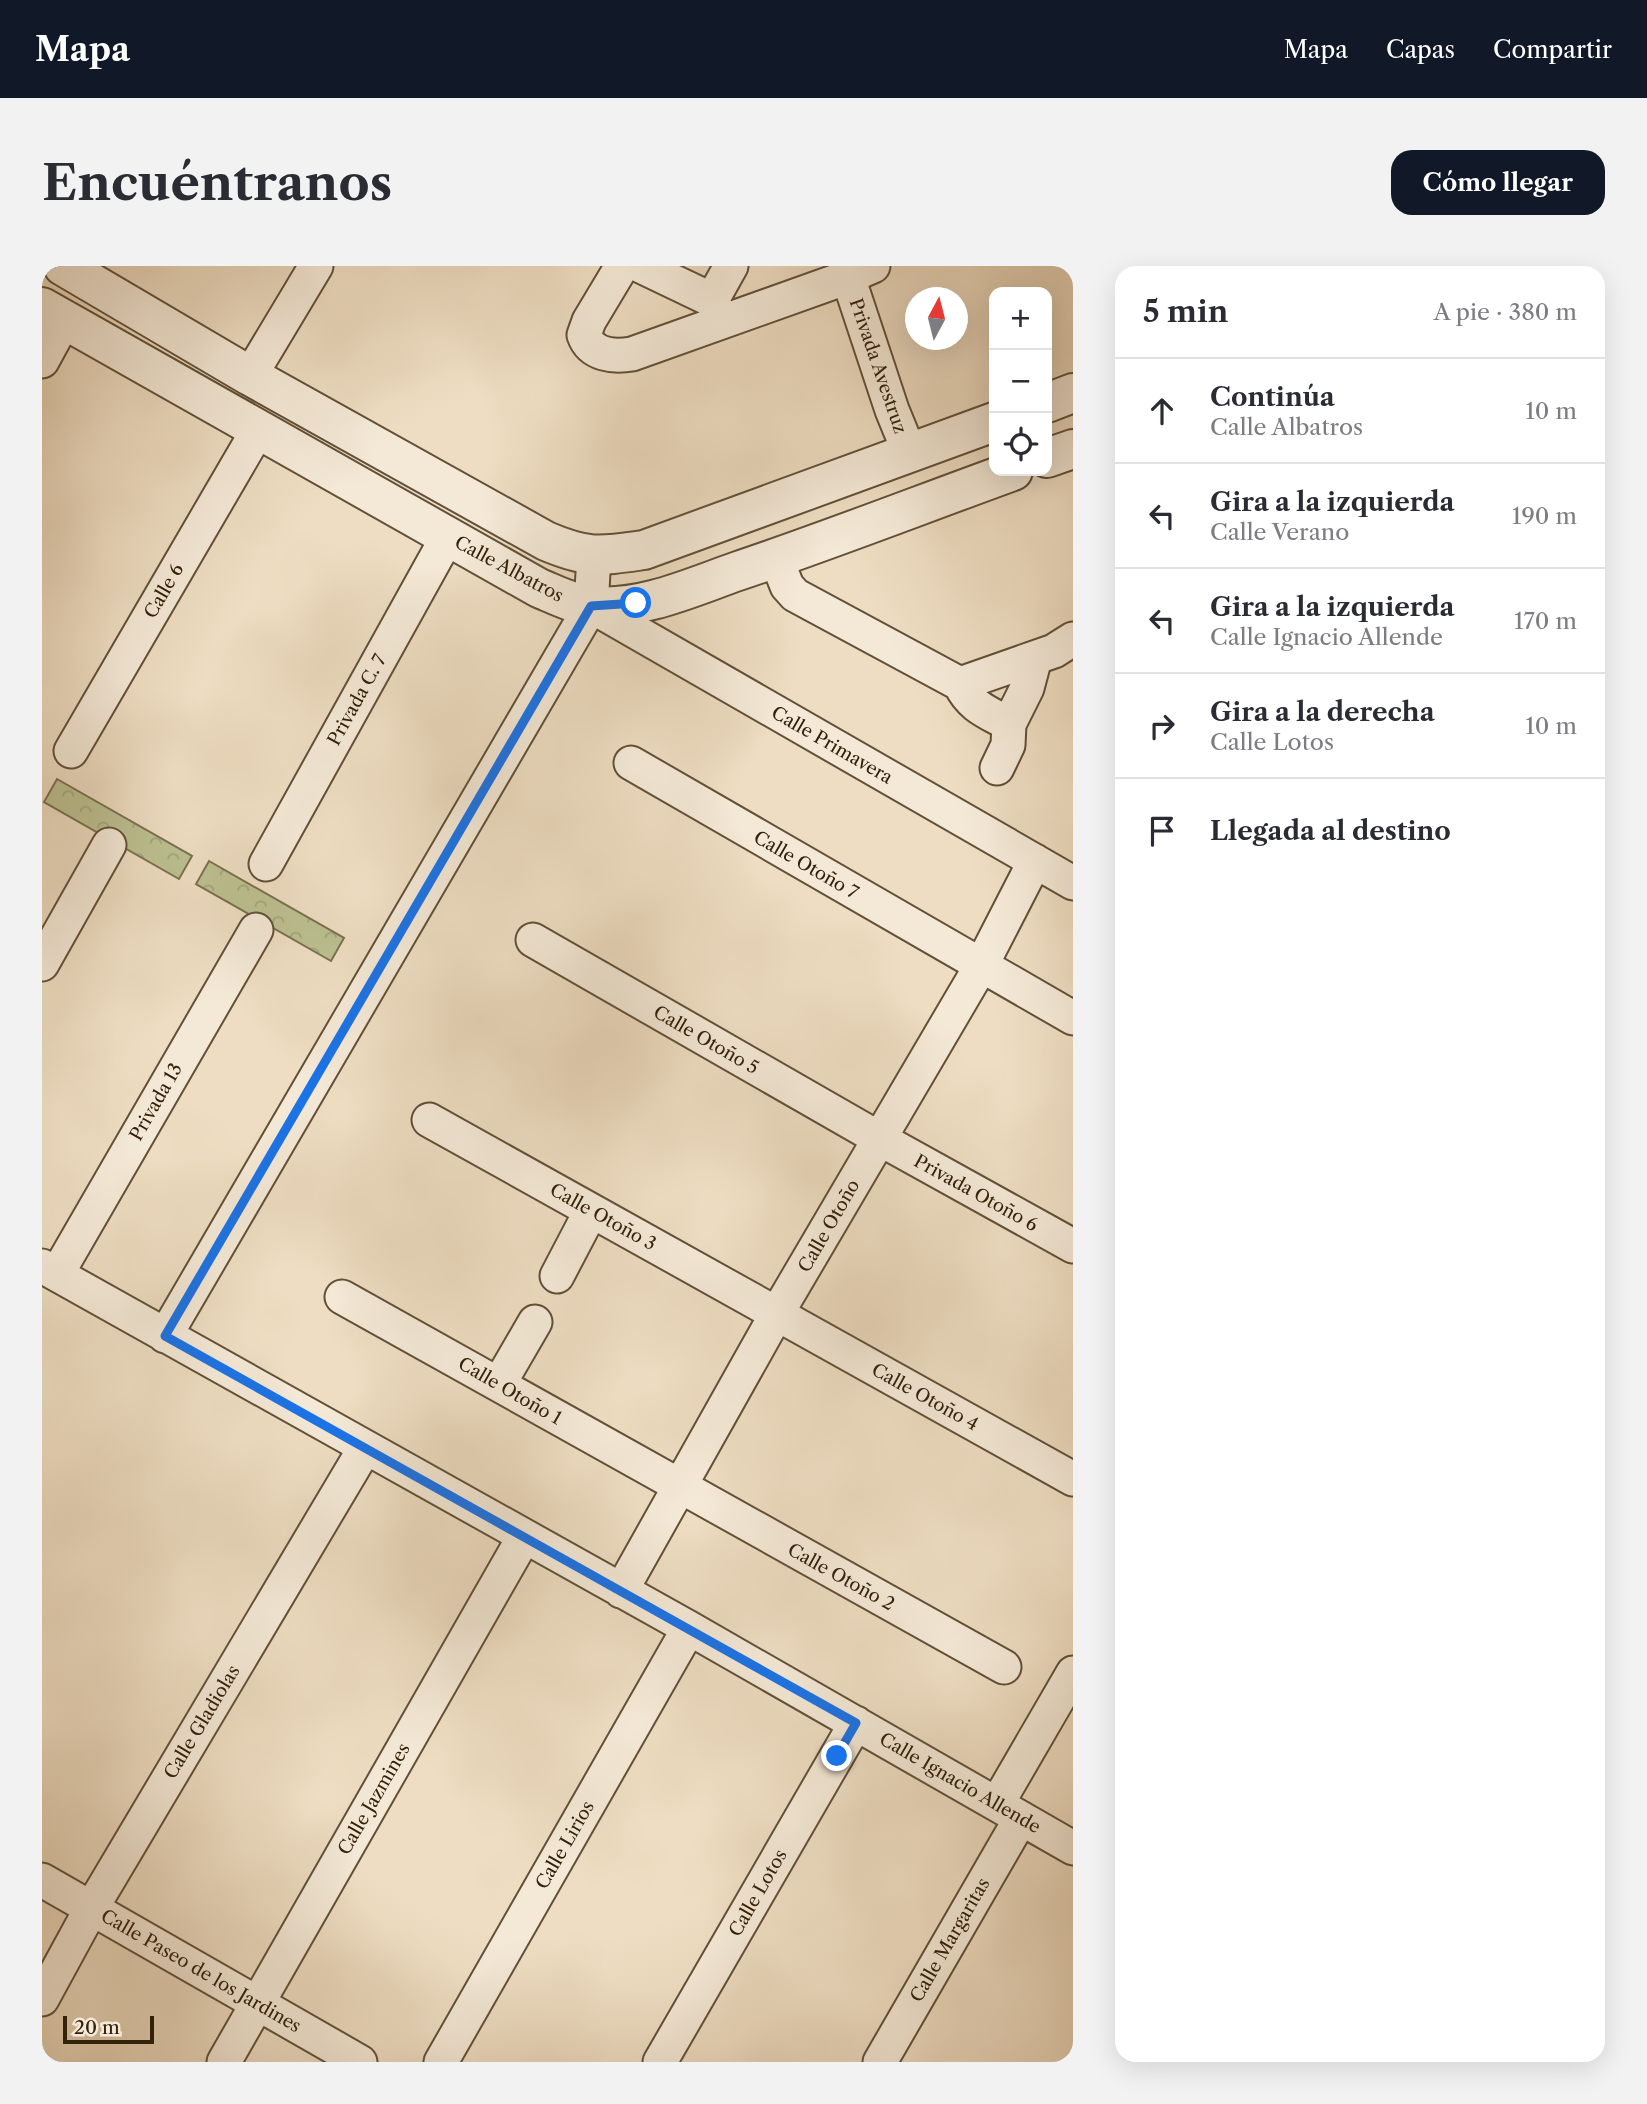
<!DOCTYPE html>
<html lang="es">
<meta charset="utf-8">
<style>
:root{--surface:#fff;--page:#f2f2f3;--text:#2b2b33;--muted:#7c7c81;--line:#e1e1e2;--accent:#111827}
body{margin:0;font-family:"Libre Caslon Text",serif;background:var(--page);color:var(--text)}
.controls{position:absolute;right:21px;top:21px;display:grid;overflow:hidden;border-radius:14px;box-shadow:0 7px 28px #0002}
.controls button{width:63px;height:63px;display:grid;place-items:center;padding:0;border:0;border-bottom:2px solid var(--line);background:var(--surface);color:var(--text);font:35px sans-serif}
.compass{position:absolute;left:863px;top:21px;width:63px;height:63px;border-radius:50%;background:var(--surface);box-shadow:0 7px 28px #0002;rotate:7deg}
.scale{position:absolute;left:21px;bottom:18px;width:91px;box-sizing:border-box;padding-left:7px;border:4px solid #33210a;border-top:0;font-size:19px;line-height:24px;white-space:nowrap;color:#33210a;-webkit-text-stroke:5px #f4e9d7;paint-order:stroke}
.stop{position:absolute;width:21px;height:21px;margin:-16px;border:5px solid #1a73e8;border-radius:50%;background:#fff}
.stop.end{background:#1a73e8;border-color:#fff;box-shadow:0 2px 7px #0008}
.list{margin:0;padding:0;list-style:none}
h2{display:flex;justify-content:space-between;align-items:center;height:91px;margin:0;padding:0 28px;font-size:30px}
h2 small{font-size:23px;font-weight:400;color:var(--muted)}
.list li{display:grid;grid-template-columns:46px 1fr auto;gap:21px;align-items:center;box-sizing:border-box;height:105px;padding:0 28px;border-top:2px solid var(--line)}
.list b{display:block;font-size:26px;white-space:nowrap}
.list p{margin:0;font-size:23px;white-space:nowrap;color:var(--muted)}
.list em{font-size:23px;font-style:normal;color:var(--muted)}
.icon{flex:none;width:38px;height:38px;fill:none;stroke:currentColor;stroke-width:2;stroke-linecap:round;stroke-linejoin:round}
.map{position:relative;flex:none;width:1031px;height:1796px;overflow:hidden;border-radius:21px}
header{display:flex;align-items:center;gap:42px;box-sizing:border-box;height:98px;padding:0 35px;background:var(--accent);color:#fff}
header strong{font-size:33px}
nav{display:flex;gap:38px;margin-inline-start:auto;font-size:24px}
.intro{display:flex;align-items:center;justify-content:space-between;box-sizing:border-box;height:168px;padding:0 42px}
h1{margin:0;font-size:49px}
.button{padding:18px 32px;border-radius:21px;background:var(--accent);color:#fff;font-size:24px;font-weight:700}
main{display:flex;gap:42px;padding:0 42px}
aside{flex:1;background:var(--surface);border-radius:21px;box-shadow:0 7px 28px #0002}
.map>svg:first-child{display:block}
.park{fill:url(#park-crowns);stroke:#78704e;stroke-width:2}
.lines{fill:none;stroke-linecap:round;stroke-linejoin:round}
.minor-casing{stroke:#625038;stroke-width:37}
.tertiary-casing{stroke:#625038;stroke-width:42}
.minor{stroke:#f4e9d7;stroke-width:33}
.tertiary{stroke:#f4e9d7;stroke-width:38}
.route{stroke:#1a73e8;stroke-width:9}
.labels{text-anchor:middle;stroke-width:5;stroke-linejoin:round;paint-order:stroke}
.street-label{font-size:18px;fill:#33210a;stroke:#f4e9d7}
</style>
<header>
<strong>Mapa</strong>
<nav><a>Mapa</a><a>Capas</a><a>Compartir</a></nav>
</header>
<div class="intro"><h1>Encuéntranos</h1><a class="button">Cómo llegar</a></div>
<main>
<div class="map">
<svg width="1031" height="1796" viewBox="0 0 1031 1796">
<defs>
<pattern id="park-crowns" width="20" height="18" patternUnits="userSpaceOnUse" patternTransform="scale(1.75)"><rect width="20" height="18" fill="#bcc091"/><path d="M2 6a3 3 0 1 1 6 0M12 15a3 3 0 1 1 6 0" fill="none" stroke="#a2a57c"/></pattern>
</defs>
<rect width="100%" height="100%" fill="#eeddc2"/>
<filter id="stains"><feTurbulence type="fractalNoise" baseFrequency=".00286" numOctaves="4"/><feColorMatrix values="0 0 0 0 .2 0 0 0 0 .09 0 0 0 0 .02 0 0 0 .5 -.17"/></filter>
<radialGradient id="worn" r=".72"><stop offset=".6" stop-color="#630" stop-opacity="0"/><stop offset="1" stop-color="#630" stop-opacity=".3"/></radialGradient>
<path class="park" d="M15,513L150,590L137,613L2,536Z
M167,595L302,672L289,695L154,618Z"/>
<g class="lines">
<g class="minor-casing">
<path id="minor" d="M580,0L547,55L542,69C549,89 571,91 590,88L806,11L831,0
M599,0L670,34
M806,11L850,144L868,188
M679,53L670,34L689,0
M0,95L23,53
M208,110L274,0
M734,292L745,320L753,329L918,418C929,441 945,446 967,458
M549,340L1031,617
M918,418L1012,385L1031,373
M29,485L216,164
M589,497L1031,752
M955,502L966,479L967,458L985,422L993,392
M224,598L406,270
M491,674L838,873L1031,980
M0,698L67,579
M387,854L1031,1213
M0,1000L647,1362L1031,1582
M15,1008L214,664
M515,1010L549,945
M300,1031L962,1401
M123,1070L549,340L552,290
M457,1118L493,1056
M579,1325L734,1049L939,700L993,595
M955,1538L1031,1407
M0,1614L318,1796
M0,1733L49,1643L323,1182
M182,1796L482,1271
M399,1796L647,1362
M618,1796L814,1457
M838,1796L979,1552"/>
</g>
<g class="tertiary-casing">
<path id="tertiary" d="M21,0L208,110L504,275C546,293 559,290 602,284L952,156
M0,41L497,322C514,329 533,339 552,340C601,344 650,321 696,305C788,274 880,238 971,205
M1005,137L1031,127
M1005,192L1031,183"/>
</g>
<use href="#minor" class="minor"/>
<use href="#tertiary" class="tertiary"/>
</g>
<g class="lines">
<path class="route" d="M594,337L549,340L123,1070L814,1457L795,1490"/>
</g>
<g class="labels">
<g class="street-label">
<text transform="translate(836 100) rotate(71)" y="6">Privada Avestruz</text>
<text transform="translate(467 303) rotate(28)" y="6">Calle Albatros</text>
<text transform="translate(122 325) rotate(-60)" y="6">Calle 6</text>
<text transform="translate(315 434) rotate(-61)" y="6">Privada C. 7</text>
<text transform="translate(790 479) rotate(30)" y="6">Calle Primavera</text>
<text transform="translate(764 599) rotate(30)" y="6">Calle Otoño 7</text>
<text transform="translate(664 774) rotate(30)" y="6">Calle Otoño 5</text>
<text transform="translate(114 836) rotate(-60)" y="6">Privada 13</text>
<text transform="translate(934 927) rotate(29)" y="6">Privada Otoño 6</text>
<text transform="translate(561 951) rotate(29)" y="6">Calle Otoño 3</text>
<text transform="translate(787 960) rotate(-60)" y="6">Calle Otoño</text>
<text transform="translate(468 1125) rotate(30)" y="6">Calle Otoño 1</text>
<text transform="translate(883 1131) rotate(29)" y="6">Calle Otoño 4</text>
<text transform="translate(799 1311) rotate(29)" y="6">Calle Otoño 2</text>
<text transform="translate(160 1456) rotate(-59)" y="6">Calle Gladiolas</text>
<text transform="translate(918 1517) rotate(30)" y="6">Calle Ignacio Allende</text>
<text transform="translate(332 1533) rotate(-60)" y="6">Calle Jazmines</text>
<text transform="translate(523 1579) rotate(-60)" y="6">Calle Lirios</text>
<text transform="translate(716 1627) rotate(-60)" y="6">Calle Lotos</text>
<text transform="translate(908 1674) rotate(-60)" y="6">Calle Margaritas</text>
<text transform="translate(159 1705) rotate(30)" y="6">Calle Paseo de los Jardines</text>
</g>
</g>
<rect width="100%" height="100%" filter="url(#stains)"/>
<rect width="100%" height="100%" fill="url(#worn)"/>
</svg>
<div class="controls">
<button>+</button>
<button>−</button>
<button><svg class="icon" aria-label="locate" viewBox="0 0 24 24"><circle cx="12" cy="12" r="6"/><path d="M12 2v4M12 18v4M2 12h4M18 12h4"/></svg></button>
</div>
<svg class="compass" viewBox="-18 -18 36 36"><path d="M0-13l5 13h-10z" fill="#e53935"/><path d="M0 13l5-13h-10z" fill="#7c7c81"/></svg>
<div class="scale">20 m</div>
<div class="stop" style="left:594px;top:337px"></div>
<div class="stop end" style="left:795px;top:1490px"></div>
</div>
<aside>
<h2>5 min<small>A pie · 380 m</small></h2>
<ul class="list">
<li><svg class="icon" aria-label="ahead" viewBox="0 0 24 24"><path d="M12 20V5M6 11l6-6 6 6"/></svg><div><b>Continúa</b><p>Calle Albatros</p></div><em>10 m</em></li>
<li><svg class="icon" aria-label="left" viewBox="0 0 24 24"><path d="M17 20v-9H6M10 6l-5 5 5 5"/></svg><div><b>Gira a la izquierda</b><p>Calle Verano</p></div><em>190 m</em></li>
<li><svg class="icon" aria-label="left" viewBox="0 0 24 24"><path d="M17 20v-9H6M10 6l-5 5 5 5"/></svg><div><b>Gira a la izquierda</b><p>Calle Ignacio Allende</p></div><em>170 m</em></li>
<li><svg class="icon" aria-label="right" viewBox="0 0 24 24"><path d="M7 20v-9h11M14 6l5 5-5 5"/></svg><div><b>Gira a la derecha</b><p>Calle Lotos</p></div><em>10 m</em></li>
<li><svg class="icon" aria-label="arrive" viewBox="0 0 24 24"><path d="M6 21V4h12l-3 4 3 4H6"/></svg><div><b>Llegada al destino</b></div></li>
</ul>
</aside>
</main>
